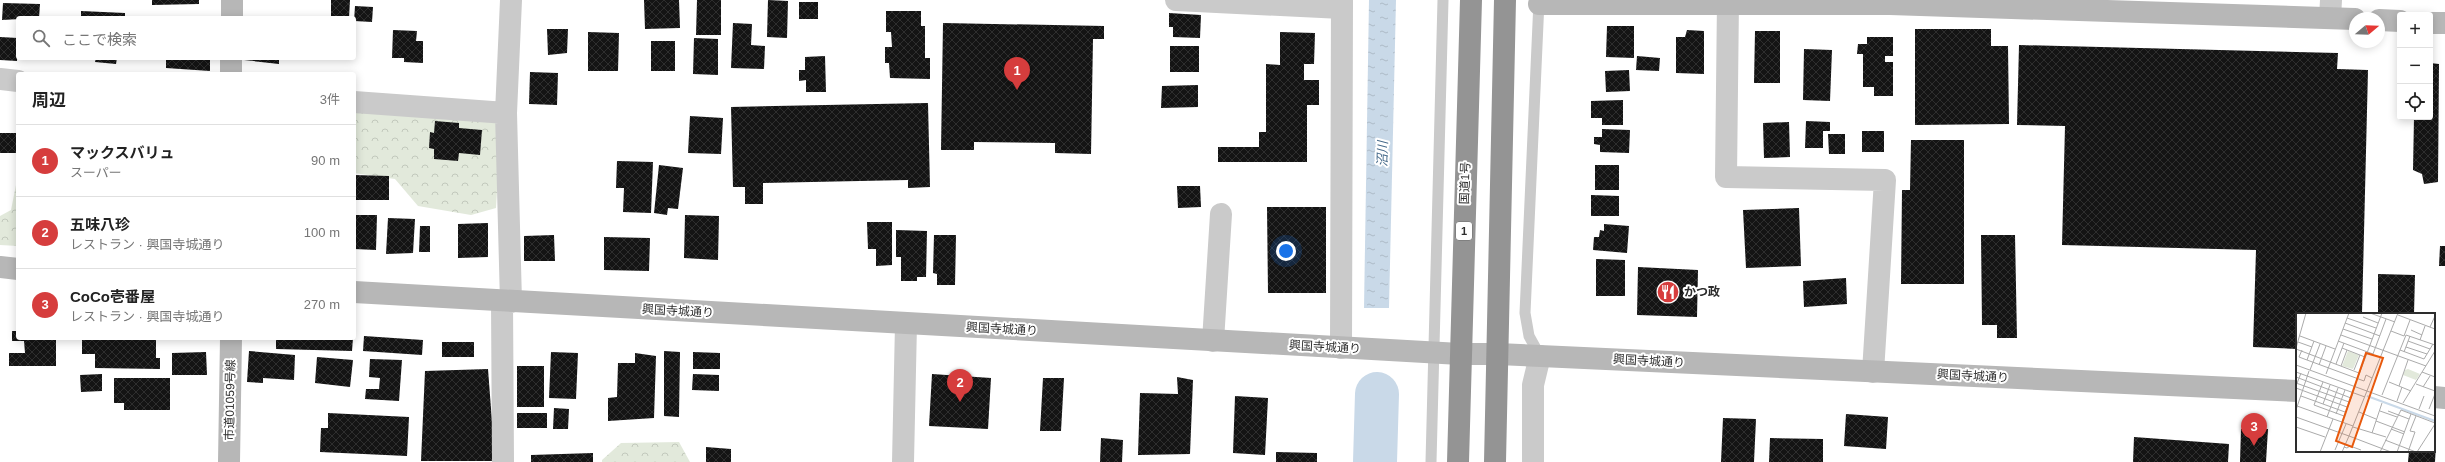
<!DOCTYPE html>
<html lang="ja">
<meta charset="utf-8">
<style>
:root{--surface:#fff;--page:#f2f2f2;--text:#222;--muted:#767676;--line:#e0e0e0;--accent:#d63d3d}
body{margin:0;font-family:Arial,"Noto Sans JP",sans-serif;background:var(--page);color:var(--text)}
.controls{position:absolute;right:12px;top:12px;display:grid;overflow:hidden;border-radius:4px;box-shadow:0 2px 10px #0003}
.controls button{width:36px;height:36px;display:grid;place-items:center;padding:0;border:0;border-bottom:1px solid var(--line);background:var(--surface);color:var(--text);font:20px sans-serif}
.compass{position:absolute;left:2349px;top:12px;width:36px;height:36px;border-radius:50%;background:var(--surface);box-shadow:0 2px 10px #0003;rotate:71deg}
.you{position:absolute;left:1286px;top:251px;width:14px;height:14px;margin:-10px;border:3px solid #fff;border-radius:50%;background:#1a73e8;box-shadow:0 0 0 6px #1a73e833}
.badge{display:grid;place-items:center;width:26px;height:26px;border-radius:50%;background:var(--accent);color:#fff;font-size:13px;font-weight:700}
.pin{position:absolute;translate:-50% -33px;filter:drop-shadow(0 1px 2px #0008)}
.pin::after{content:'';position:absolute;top:21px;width:14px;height:12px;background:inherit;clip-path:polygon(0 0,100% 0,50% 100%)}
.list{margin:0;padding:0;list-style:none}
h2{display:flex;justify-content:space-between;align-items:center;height:52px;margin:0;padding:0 16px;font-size:17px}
h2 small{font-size:13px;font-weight:400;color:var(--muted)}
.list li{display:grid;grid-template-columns:26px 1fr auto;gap:12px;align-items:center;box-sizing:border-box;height:72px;padding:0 16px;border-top:1px solid var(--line)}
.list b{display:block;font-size:15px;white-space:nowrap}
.list p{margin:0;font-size:13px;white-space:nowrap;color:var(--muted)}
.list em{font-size:13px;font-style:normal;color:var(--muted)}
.icon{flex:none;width:22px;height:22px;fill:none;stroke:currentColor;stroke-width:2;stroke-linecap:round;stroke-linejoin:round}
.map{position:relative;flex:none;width:2445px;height:462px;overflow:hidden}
.search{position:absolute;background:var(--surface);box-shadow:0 2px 10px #0003;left:16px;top:16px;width:340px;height:44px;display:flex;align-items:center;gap:10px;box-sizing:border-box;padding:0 14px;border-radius:4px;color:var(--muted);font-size:15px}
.panel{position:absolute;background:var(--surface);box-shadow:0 2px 10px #0003;left:16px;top:72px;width:340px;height:268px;border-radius:4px}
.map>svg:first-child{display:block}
.forest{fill:url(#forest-crowns)}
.water{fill:url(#water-ripples)}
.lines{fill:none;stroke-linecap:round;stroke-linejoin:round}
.river{stroke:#c9d9e8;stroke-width:44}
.building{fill:url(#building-cross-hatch)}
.lane{stroke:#cacaca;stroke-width:11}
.street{stroke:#cacaca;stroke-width:22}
.secondary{stroke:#b7b7b7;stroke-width:22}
.highway{stroke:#949494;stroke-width:22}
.labels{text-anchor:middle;stroke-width:4;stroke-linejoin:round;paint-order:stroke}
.shield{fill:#fff;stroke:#6c6c6c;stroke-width:1}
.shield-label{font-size:11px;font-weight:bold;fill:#2d2d2d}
.street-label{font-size:12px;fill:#2d2d2d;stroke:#fff}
.poi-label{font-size:12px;font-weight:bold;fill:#2d2d2d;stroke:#fff;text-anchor:start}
.water-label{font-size:13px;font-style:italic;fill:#426788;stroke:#fff}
.inset-river{fill:none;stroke:#c9d9e8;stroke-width:2}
.inset-road{fill:none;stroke:#ababab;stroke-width:1}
.view{fill:#e8590c;fill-opacity:0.15;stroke:#e8590c;stroke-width:2}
.inset-edge{fill:none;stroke:#2d2d2d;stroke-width:2}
</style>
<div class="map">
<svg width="2445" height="462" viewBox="0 0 2445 462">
<defs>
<pattern id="forest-crowns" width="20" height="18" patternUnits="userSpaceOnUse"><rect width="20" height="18" fill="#e2e9db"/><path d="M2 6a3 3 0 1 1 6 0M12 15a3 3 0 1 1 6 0" fill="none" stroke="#c2c8bc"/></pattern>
<pattern id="water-ripples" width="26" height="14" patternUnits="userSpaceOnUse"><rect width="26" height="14" fill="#c9d9e8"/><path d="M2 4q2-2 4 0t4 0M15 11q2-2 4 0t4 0" fill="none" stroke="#adbbc7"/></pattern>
<pattern id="building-cross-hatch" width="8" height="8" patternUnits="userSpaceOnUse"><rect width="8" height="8" fill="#141414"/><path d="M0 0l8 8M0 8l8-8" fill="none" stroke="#2e2e2e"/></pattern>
</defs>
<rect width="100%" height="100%" fill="#fff"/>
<path class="forest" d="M354,105L496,119L499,159L496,208L471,215L418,206L395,179L354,173Z
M18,175V246L0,245V216L11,210Z
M679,442L690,462H602V460L621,443Z"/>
<path class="water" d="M1369,0H1396L1389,308H1364Z"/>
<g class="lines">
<path class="river" d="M1375,462L1377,394"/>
</g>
<path class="building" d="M152,0H199V4L152,5Z
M331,0H350L349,18H331Z
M644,0H679L680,28L645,29Z
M697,0H721V35H696Z
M768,0L788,1L787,38L767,37Z
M799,2H818V19H799Z
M3,3L40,4L39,18L2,20Z
M355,6L373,7L372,22L354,21Z
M81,11L125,13V18H81Z
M886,11H921V26H925V58H930V79L890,78L889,63H885V47H892L891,32H886Z
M1169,13L1201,15L1200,38L1173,37V27H1169Z
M733,23L752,24L751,45L765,46L764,69L731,68Z
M943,23L1104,26V39H1093L1091,154L1055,153V143L974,142V150H941Z
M1607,26H1634V58L1606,57Z
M547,29H568L567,53L548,55Z
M1915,29H1991V46H2008L2009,124L1915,125Z
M393,30L417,31L416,41H423V63L404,62V58H392Z
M1687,30L1704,31V74L1676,73V37H1685Z
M1755,31H1780V83H1754Z
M588,32L619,33L618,71H588Z
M1280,32L1315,33L1314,64H1304V80H1319V105H1307V162H1218V147H1259V132H1266V64L1280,65Z
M0,37L18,38L17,61L0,60Z
M1867,37H1893V56H1885V62H1893V96H1874V87H1863V54H1857L1858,44H1867Z
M694,38L718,39V75L693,74Z
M651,41H675V71H651Z
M2019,45L2338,53L2337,69L2368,70L2362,314H2297V349L2253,347L2256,250L2062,245L2065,126L2017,125Z
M1170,46H1199V72H1170Z
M1804,49L1832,50L1830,101L1803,100Z
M825,56L826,92H806V80L799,81V70H805V57Z
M1637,56L1660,58L1659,71L1636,70Z
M96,58H117L116,64L95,62Z
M133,58H151V60H133Z
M166,58H210V71L166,68Z
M245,58H279V64L244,60Z
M2430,63L2439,64L2438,182L2424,184L2422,174L2413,170L2414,117H2430Z
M1629,70L1630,91L1606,92L1605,71Z
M530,72L558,73L557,105L529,104Z
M1198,85V107L1161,108L1162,86Z
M1623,100V125H1602V118H1591V101Z
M928,103L930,187L908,188V180L763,183V204H745V187H733L731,107Z
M690,116L723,118L721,154L688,153Z
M435,121L459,123V128L482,130L480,155L459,153L458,161L434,159V149L429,148L430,132L434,133Z
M1806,121L1830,122V131H1823V148H1805Z
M1789,122L1790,157L1764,158L1763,123Z
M1602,129L1630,130L1629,153L1600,152V145L1594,144V137H1602Z
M1862,131H1884V152H1862Z
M0,133H18V153H0Z
M1828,134H1845V154H1829Z
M1911,140H1964V284H1901L1902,190H1910Z
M617,161L653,162L651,213L623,212L624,188H616Z
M659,165L683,168L678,209L668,208L667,215L654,213Z
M1595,165H1619V190H1595Z
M354,175L389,176V200H354Z
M1177,186H1200L1201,207L1178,208Z
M1591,195L1619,196V216H1591Z
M1267,207H1326V293H1268Z
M1799,208L1801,266L1746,268L1743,210Z
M354,215H377L376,250L354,249Z
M685,215L719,216L718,260L684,258Z
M388,218L415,219L413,253L386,254Z
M867,222H892V265L876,266V249H868Z
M488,223V257L458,258V224Z
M1604,224L1629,226L1627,253L1593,250L1594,237H1599L1600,230L1604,231Z
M420,226H430V252H419Z
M896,230L927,231L926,277H917V281H901V257H896Z
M554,235L555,261H524V236Z
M934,235H956L955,285H937V274L933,273Z
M1981,235H2015L2017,338H1997V325H1982Z
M604,237L650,238L649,271L604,270Z
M2440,246H2445V266H2439Z
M1596,259L1625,260V296H1596Z
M1638,267L1698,270L1697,317L1637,315Z
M2378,274L2415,275L2414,314H2378Z
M1846,278L1847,304L1804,307L1803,281Z
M12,331H18V338H56V366H9V353H25L24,341H12Z
M364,336L423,340L422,355L363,351Z
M276,338H353L352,351L276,349Z
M82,340H156V358H160V369L95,368V354H82Z
M442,342H474V357H442Z
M249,351L295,355L294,380L263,378V383L247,382Z
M664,351L680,352L679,417L664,416Z
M206,352L207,375H172V353Z
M551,352L578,353L576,399L549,398Z
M693,352L720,353V369H693Z
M635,353L656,356L654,418L608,421V398L617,397L618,363H635Z
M317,357L353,360L350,387L315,383Z
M370,359L402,360L399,401L365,399L366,389H379L380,378L369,377Z
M517,366H544V407H517Z
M488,369L495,461H421L425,371Z
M102,374V391L81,392L80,375Z
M693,374L719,375V391L692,390Z
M932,374L991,378L988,429L929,426Z
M1177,377L1193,380L1190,454L1138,455L1140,393L1178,394Z
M114,378H170V410H124V403H114Z
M1043,378H1064L1061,431H1040Z
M1235,396L1268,398L1265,455L1233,453Z
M554,408L569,409L568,429H553Z
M328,413L409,417L407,456L320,452L321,428H328Z
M517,413H547V428H517Z
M1846,414L1888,417L1886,449L1844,446Z
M1723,418L1756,419L1754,462H1721Z
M2241,429H2268L2266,462H2240Z
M2134,437L2229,444L2228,462H2133Z
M1101,438L1123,440L1122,462H1100Z
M1770,438L1823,439V462H1769Z
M2434,444H2436L2435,462H2408L2409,451H2434Z
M706,447L731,449V462H706Z
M1276,452L1317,453V462H1276Z
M593,453V462H531V455Z"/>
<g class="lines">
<path class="lane" d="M1539,1L1525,313L1529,336L1540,356
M1431,462L1443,0"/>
<path class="street" d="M1176,0L1342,8
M1728,0L1726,177L1885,180L1873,372
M2330,18L2331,0
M0,79L18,81
M354,102L506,113
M502,302L503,462
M511,302L506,113L511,0
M1213,341L1221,214
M1341,348L1342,0
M903,462L906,324
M1533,462V385L1540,356"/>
<path class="secondary" d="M1539,4H1890L2355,19
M232,18V0
M2379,20L2400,21
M2430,23H2445
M231,74V58
M0,267L18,269
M354,292L1460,354H1498L2297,391
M2434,397L2445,398
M229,462L231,338"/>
<path class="highway" d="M1458,462L1471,0
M1495,462L1505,0"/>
</g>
<defs>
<g id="restaurant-disc" transform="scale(1.15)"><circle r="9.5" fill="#d63d3d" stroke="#fff"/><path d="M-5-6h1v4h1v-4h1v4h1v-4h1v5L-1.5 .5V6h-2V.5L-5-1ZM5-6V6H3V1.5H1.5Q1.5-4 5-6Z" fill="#fff"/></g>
</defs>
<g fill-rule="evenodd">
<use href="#restaurant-disc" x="1668" y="292"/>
</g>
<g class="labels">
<rect class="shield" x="1456" y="222" width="16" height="18" rx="3"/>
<g class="shield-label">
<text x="1464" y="235">1</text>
</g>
<g class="street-label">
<text transform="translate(1465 183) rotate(-88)" y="4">国道1号</text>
<text transform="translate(678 311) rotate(3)" y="4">興国寺城通り</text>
<text transform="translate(1002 329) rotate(3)" y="4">興国寺城通り</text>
<text transform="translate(1325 347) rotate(3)" y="4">興国寺城通り</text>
<text transform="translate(1649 361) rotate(3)" y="4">興国寺城通り</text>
<text transform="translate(1973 376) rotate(3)" y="4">興国寺城通り</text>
<text transform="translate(230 400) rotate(-89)" y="4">市道01059号線</text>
</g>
<g class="poi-label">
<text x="1684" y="296">かつ政</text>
</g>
<g class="water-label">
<text transform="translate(1382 154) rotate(-89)" y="5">沼川</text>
</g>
</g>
<g transform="translate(2296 313)">
<rect width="139" height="139" fill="#fff"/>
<path d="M52,38L63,42L57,56L46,53ZM112,56L124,61L120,67L107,62L109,57Z" fill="#e2e9db"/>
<path class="inset-river" d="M71,83L139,108"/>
<path class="inset-road" d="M74,0L99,9M102,2L139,16M67,4L82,10M51,5L80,15M49,10L84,23M134,14L139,3M47,16L76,26M115,17L126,22M95,18L108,23L114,7M45,22L130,53M4,23L39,36M124,27L129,13M42,28L77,41L90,6M112,28L134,36M2,29L16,34M110,34L131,41M0,35L10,0M46,35L69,44M0,36L63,60M6,37L3,44L11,47L68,68L70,62L76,65M104,37L128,46L137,31M108,39L114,23M11,47L18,28M40,51L48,30M0,52L139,103M23,52L30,33M45,53L51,37M14,57L24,31M58,57L64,42M0,59L69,84M126,59L139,64M30,61L53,0M0,64L55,85M27,69L18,92L48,103M93,69L115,78M0,70L53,89M120,71L139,78M59,72L86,0M0,73L5,60M103,73L112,47M127,74L134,63M0,75L51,94M86,82L110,22L139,32M5,83L49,99M101,88L106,74M107,90L139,38M27,91L34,72M1,93L57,113M123,96L128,83M133,96L139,81M0,97L13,58M84,98L101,104M92,98L113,106M63,99L80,106M40,101L49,77M0,104L53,123L102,0M31,104L42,75M80,108L109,119M46,109L57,80M0,114L29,124M57,114L90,124M95,116L108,121M76,120L86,90M89,127L120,139M48,134L51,135L54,133L65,137M39,137L50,111M24,139L37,106M46,139L53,123L95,139M84,139L105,97L139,110M101,139L115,101M112,139L119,119L114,118L120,103M121,139L139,111"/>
<path class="view" d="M70,40L87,45L56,134L40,128Z"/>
<rect width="139" height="139" class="inset-edge"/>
</g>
</svg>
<div class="controls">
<button>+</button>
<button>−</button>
<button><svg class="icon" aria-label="locate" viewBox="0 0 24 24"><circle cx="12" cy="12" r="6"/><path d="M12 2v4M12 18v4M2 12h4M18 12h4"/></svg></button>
</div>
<svg class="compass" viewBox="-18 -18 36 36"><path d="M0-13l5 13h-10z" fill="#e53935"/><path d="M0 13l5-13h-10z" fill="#767676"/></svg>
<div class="you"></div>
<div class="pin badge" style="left:1017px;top:90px">1</div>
<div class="pin badge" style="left:960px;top:402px">2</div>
<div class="pin badge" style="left:2254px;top:446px">3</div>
<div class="search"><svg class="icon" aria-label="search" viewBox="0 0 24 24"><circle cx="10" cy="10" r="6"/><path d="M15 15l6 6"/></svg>ここで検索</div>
<section class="panel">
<h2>周辺<small>3件</small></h2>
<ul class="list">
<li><span class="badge">1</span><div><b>マックスバリュ</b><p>スーパー</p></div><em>90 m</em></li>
<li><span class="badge">2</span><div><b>五味八珍</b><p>レストラン · 興国寺城通り</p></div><em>100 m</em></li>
<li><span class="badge">3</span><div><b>CoCo壱番屋</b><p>レストラン · 興国寺城通り</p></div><em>270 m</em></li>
</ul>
</section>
</div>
